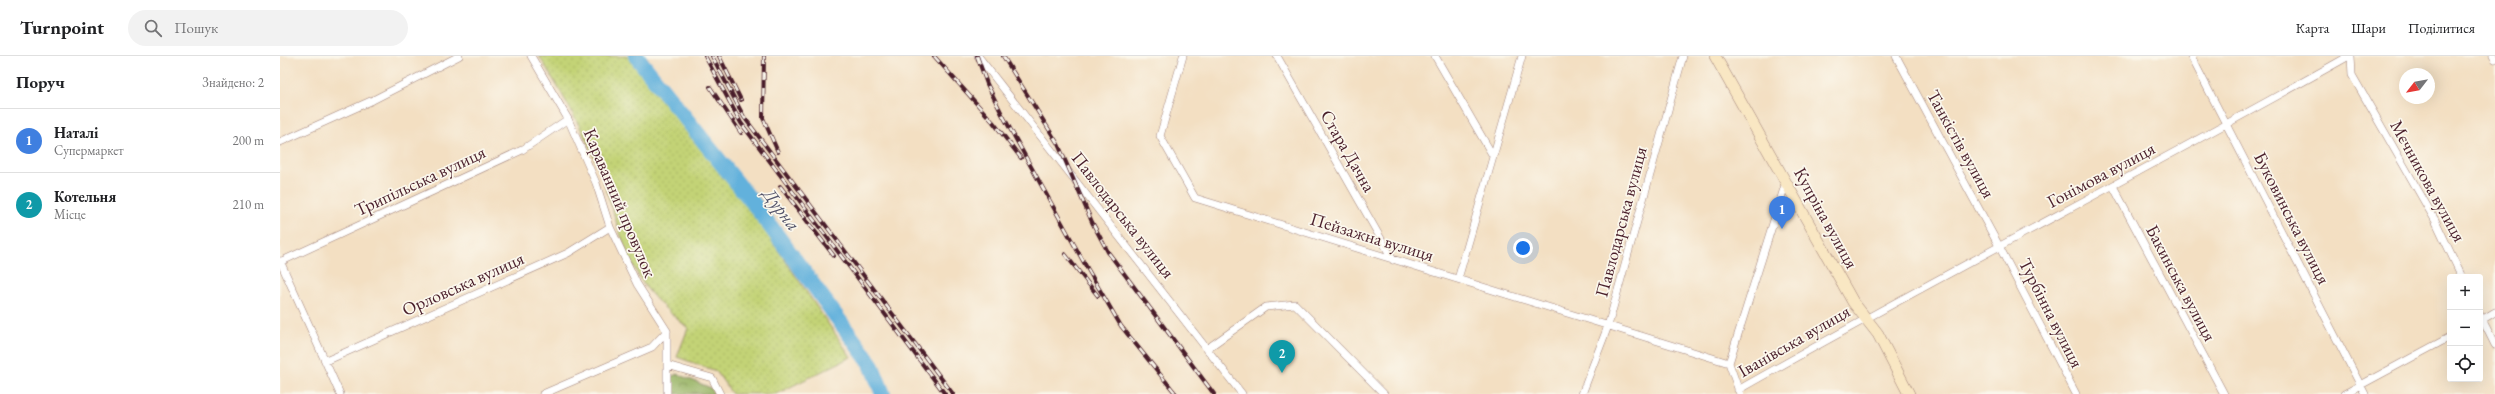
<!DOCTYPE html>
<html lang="uk">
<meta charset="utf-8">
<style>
:root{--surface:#fff;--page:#f2f2f2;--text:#202124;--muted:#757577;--line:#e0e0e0;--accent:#2563eb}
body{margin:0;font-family:"EB Garamond",serif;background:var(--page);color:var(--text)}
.controls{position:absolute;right:12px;bottom:12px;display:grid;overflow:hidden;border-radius:4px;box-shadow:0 4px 16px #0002}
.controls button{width:36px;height:36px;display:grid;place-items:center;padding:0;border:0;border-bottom:1px solid var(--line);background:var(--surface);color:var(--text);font:20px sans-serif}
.compass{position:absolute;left:2119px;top:12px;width:36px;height:36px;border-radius:50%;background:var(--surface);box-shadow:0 4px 16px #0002;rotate:239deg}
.you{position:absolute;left:1243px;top:192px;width:14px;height:14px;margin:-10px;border:3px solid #fff;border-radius:50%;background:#1a73e8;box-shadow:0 0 0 6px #1a73e833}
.badge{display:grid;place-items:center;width:26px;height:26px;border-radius:50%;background:var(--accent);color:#fff;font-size:13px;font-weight:700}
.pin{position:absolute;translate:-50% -33px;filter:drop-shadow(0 1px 2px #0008)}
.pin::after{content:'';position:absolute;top:21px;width:14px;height:12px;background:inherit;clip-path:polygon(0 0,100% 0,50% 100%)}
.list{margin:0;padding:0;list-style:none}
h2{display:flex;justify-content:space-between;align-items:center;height:52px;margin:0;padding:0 16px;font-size:17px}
h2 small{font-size:13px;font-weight:400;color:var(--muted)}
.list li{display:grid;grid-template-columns:26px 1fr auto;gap:12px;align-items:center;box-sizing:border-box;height:64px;padding:0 16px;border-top:1px solid var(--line)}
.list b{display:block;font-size:15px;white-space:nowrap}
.list p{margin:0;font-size:13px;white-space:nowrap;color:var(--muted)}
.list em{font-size:13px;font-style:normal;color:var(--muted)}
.icon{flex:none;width:22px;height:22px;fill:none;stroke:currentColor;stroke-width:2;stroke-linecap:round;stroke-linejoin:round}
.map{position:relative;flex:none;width:2215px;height:338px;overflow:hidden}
header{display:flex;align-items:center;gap:24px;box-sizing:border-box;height:56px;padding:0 20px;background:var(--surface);border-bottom:1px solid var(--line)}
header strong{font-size:19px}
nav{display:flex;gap:22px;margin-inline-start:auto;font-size:14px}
.search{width:280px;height:36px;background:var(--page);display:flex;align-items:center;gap:10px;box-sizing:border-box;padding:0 14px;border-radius:22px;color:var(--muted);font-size:15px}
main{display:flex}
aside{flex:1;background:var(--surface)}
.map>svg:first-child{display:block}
.grass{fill:url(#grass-dots);stroke:#867950}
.forest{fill:url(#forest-crowns);stroke:#726a49}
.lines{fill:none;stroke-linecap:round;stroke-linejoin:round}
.river{stroke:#62b1dc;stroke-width:16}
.street-casing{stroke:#9e7f76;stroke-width:8}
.secondary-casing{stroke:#9e7f76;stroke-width:12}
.street{stroke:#fff;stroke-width:7}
.secondary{stroke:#f9e7c3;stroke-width:11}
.rail-casing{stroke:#4a1f2b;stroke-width:4}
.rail{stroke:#fbf7ec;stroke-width:2.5;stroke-dasharray:8;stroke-linecap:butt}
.labels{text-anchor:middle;stroke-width:3.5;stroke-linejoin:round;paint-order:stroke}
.street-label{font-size:18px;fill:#4a1f2b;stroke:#fbf7ec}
.water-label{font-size:19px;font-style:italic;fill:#525269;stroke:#fbf7ec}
</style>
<header>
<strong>Turnpoint</strong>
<div class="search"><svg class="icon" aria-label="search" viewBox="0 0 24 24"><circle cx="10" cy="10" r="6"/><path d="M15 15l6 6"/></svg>Пошук</div>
<nav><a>Карта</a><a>Шари</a><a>Поділитися</a></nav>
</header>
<main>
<aside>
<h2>Поруч<small>Знайдено: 2</small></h2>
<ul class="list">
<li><span class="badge" style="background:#3f7fe0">1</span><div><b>Наталі</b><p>Супермаркет</p></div><em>200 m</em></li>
<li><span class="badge" style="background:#0f9aa8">2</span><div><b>Котельня</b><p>Місце</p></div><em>210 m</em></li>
</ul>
</aside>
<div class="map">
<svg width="2215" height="338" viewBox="0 0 2215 338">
<defs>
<pattern id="grass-dots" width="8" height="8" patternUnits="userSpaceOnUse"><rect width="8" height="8" fill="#c3d376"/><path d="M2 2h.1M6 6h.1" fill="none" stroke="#a9b566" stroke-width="1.8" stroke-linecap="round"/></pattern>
<pattern id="forest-crowns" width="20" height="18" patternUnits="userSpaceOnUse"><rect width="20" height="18" fill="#9ab567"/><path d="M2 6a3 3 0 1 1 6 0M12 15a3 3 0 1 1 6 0" fill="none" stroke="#809355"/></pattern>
</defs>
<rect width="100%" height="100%" fill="#fbf7ec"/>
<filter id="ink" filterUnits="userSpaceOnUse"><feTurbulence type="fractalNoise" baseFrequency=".025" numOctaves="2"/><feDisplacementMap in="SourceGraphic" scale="8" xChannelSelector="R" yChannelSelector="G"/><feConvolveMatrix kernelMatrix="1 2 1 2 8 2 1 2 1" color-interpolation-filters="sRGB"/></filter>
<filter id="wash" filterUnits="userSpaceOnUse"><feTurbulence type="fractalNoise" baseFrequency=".012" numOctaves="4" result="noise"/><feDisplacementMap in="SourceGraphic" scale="16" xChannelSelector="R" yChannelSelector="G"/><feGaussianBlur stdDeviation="0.9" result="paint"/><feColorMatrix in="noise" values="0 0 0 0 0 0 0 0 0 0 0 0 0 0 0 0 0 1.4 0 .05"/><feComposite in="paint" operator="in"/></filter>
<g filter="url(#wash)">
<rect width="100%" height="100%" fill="#f3dfc2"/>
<path class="grass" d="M259,0H366L571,301L496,338H452L436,315L397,301L408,272C391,258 372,242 361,224C342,193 334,155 322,121C306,78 283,39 259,0Z"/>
<path class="forest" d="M397,318L431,332L434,338H391L390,321Z"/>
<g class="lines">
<path class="river" d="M356,0L477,152L591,308L603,338"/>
</g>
</g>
<g filter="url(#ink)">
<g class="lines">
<g class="street-casing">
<path id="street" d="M251,0L288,63L316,127L330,171L357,228L387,275V338
M698,0L962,338
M903,0L880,80L915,142L1449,307L1460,338
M997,0L1113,204
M1155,0L1213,100
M1616,0L1719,190L1796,338
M1911,0L2085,338
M2071,0L2072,19L2155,164L2182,221
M2213,0L2215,3
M0,86L93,44L179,0
M1833,130L1944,338
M0,205L60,338
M0,206L242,94L288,63
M1178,223L1242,0
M2200,259L2215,289
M2200,265L2215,256
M928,292L986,251L1015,248L1104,338
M46,305L288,197L330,171
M1449,307L1506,126
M387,309L432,322L440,338
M1458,334C1660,219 1867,114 2069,0
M263,338L372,291L387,275
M1302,338L1328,270L1403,0
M2064,338L2170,281"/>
</g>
<g class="secondary-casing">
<path id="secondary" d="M1435,0L1573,246L1598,278L1629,338"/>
</g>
<use href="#street" class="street"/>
<use href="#secondary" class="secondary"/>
<g class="rail-casing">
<path id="rail" d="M425,0L461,67L665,338
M432,0L464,61L673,338
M439,0L461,44
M484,0L483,62L498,96
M654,0L713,66L741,102
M697,0L707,28L722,58L807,212L841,270L896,338
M723,0L778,88L812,166L828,196L934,338
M430,31L461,77
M500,130L554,200
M785,198L818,240"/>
</g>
<use href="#rail" class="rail"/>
</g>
</g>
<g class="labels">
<g class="street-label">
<text transform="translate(1681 88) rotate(61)" y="6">Танкістів вулиця</text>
<text transform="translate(1068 95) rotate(60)" y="6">Стара Дачна</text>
<text transform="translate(1821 119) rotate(-28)" y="6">Гонімова вулиця</text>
<text transform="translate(140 125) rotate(-25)" y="6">Трипільська вулиця</text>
<text transform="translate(2148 125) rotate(61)" y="6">Мєчникова вулиця</text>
<text transform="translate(340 147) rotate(67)" y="6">Караванний провулок</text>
<text transform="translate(843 159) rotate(52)" y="6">Павлодарська вулиця</text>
<text transform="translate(1546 162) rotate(61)" y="6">Купріна вулиця</text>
<text transform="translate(2012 162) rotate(63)" y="6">Буковинська вулиця</text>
<text transform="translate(1341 166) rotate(-75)" y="6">Павлодарська вулиця</text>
<text transform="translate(1092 181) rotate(17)" y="6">Пейзажна вулиця</text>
<text transform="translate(1901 227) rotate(62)" y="6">Бакинська вулиця</text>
<text transform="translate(183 228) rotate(-24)" y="6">Орловська вулиця</text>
<text transform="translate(1771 257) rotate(63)" y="6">Турбінна вулиця</text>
<text transform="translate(1514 285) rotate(-30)" y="6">Іванівська вулиця</text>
</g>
<g class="water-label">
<text transform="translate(502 153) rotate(53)" y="7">Дурна</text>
</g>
</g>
</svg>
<div class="controls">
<button>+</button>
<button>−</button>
<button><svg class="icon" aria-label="locate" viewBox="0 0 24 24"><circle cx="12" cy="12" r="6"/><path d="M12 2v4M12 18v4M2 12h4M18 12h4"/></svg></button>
</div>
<svg class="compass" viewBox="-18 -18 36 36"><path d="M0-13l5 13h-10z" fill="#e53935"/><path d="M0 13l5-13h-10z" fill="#757577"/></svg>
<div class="you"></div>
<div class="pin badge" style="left:1502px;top:173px;background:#3f7fe0">1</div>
<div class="pin badge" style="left:1002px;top:317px;background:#0f9aa8">2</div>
</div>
</main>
